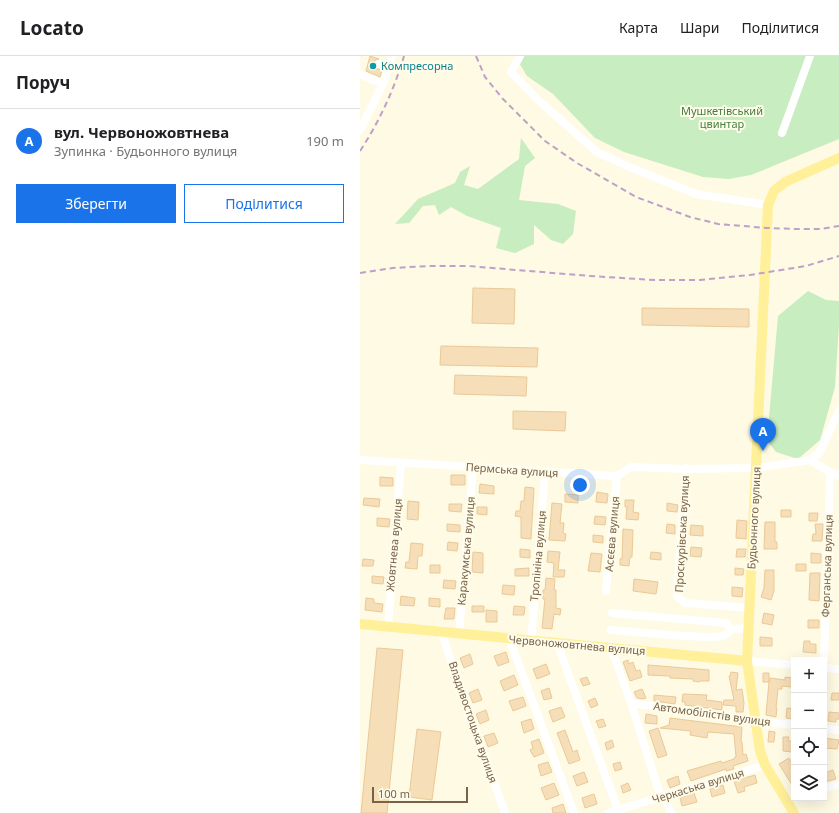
<!DOCTYPE html>
<html lang="uk">
<meta charset="utf-8">
<style>
:root{--surface:#fff;--page:#f6f6f6;--text:#202124;--muted:#757577;--line:#e0e0e0;--accent:#1a73e8}
body{margin:0;font-family:"Noto Sans",sans-serif;background:var(--page);color:var(--text)}
.controls{position:absolute;right:12px;bottom:12px;display:grid;overflow:hidden;border-radius:0px;box-shadow:0 4px 16px #0002}
.controls button{width:36px;height:36px;display:grid;place-items:center;padding:0;border:0;border-bottom:1px solid var(--line);background:var(--surface);color:var(--text);font:20px sans-serif}
.scale{position:absolute;left:12px;bottom:10px;width:96px;box-sizing:border-box;padding-left:4px;border:2px solid #786347;border-top:0;font-size:11px;line-height:14px;white-space:nowrap;color:#786347;-webkit-text-stroke:3px #fffceb;paint-order:stroke}
.you{position:absolute;left:220px;top:429px;width:14px;height:14px;margin:-10px;border:3px solid #fff;border-radius:50%;background:#1a73e8;box-shadow:0 0 0 6px #1a73e833}
.badge{display:grid;place-items:center;width:26px;height:26px;border-radius:50%;background:var(--accent);color:#fff;font-size:13px;font-weight:700}
.pin{position:absolute;translate:-50% -33px;filter:drop-shadow(0 1px 2px #0008)}
.pin::after{content:'';position:absolute;top:21px;width:14px;height:12px;background:inherit;clip-path:polygon(0 0,100% 0,50% 100%)}
.list{margin:0;padding:0;list-style:none}
h2{display:flex;justify-content:space-between;align-items:center;height:52px;margin:0;padding:0 16px;font-size:17px}
h2 small{font-size:13px;font-weight:400;color:var(--muted)}
.list li{display:grid;grid-template-columns:26px 1fr auto;gap:12px;align-items:center;box-sizing:border-box;height:64px;padding:0 16px;border-top:1px solid var(--line)}
.list b{display:block;font-size:15px;white-space:nowrap}
.list p{margin:0;font-size:13px;white-space:nowrap;color:var(--muted)}
.list em{font-size:13px;font-style:normal;color:var(--muted)}
.actions{display:flex;gap:8px;padding:12px 16px}
.actions a{flex:1;padding:9px 0;border:1px solid var(--accent);border-radius:0px;text-align:center;font-size:14px;color:var(--accent)}
.actions .main{background:var(--accent);color:#fff}
.icon{flex:none;width:22px;height:22px;fill:none;stroke:currentColor;stroke-width:2;stroke-linecap:round;stroke-linejoin:round}
.map{position:relative;flex:none;width:479px;height:757px;overflow:hidden}
header{display:flex;align-items:center;gap:24px;box-sizing:border-box;height:56px;padding:0 20px;background:var(--surface);border-bottom:1px solid var(--line)}
header strong{font-size:19px}
nav{display:flex;gap:22px;margin-inline-start:auto;font-size:14px}
main{display:flex}
aside{flex:1;background:var(--surface)}
.map>svg:first-child{display:block}
.green{fill:#c8edc0}
.building{fill:#f6deb8;stroke:#eac997}
.lines{fill:none;stroke-linecap:round;stroke-linejoin:round}
.minor{stroke:#fff;stroke-width:8}
.major{stroke:#fff099;stroke-width:10}
.rail{stroke:#bfa0c9;stroke-width:2;stroke-dasharray:6 4;stroke-linecap:butt}
.culture-dot{fill:#0f9aa8;stroke:#fffceb;stroke-width:1.5}
.labels{text-anchor:middle;stroke-width:4;stroke-linejoin:round;paint-order:stroke}
.culture-label{font-size:11px;fill:#0d838f;stroke:#fffceb;text-anchor:start}
.park-label{font-size:11px;fill:#427f3d;stroke:#fffceb}
.street-label{font-size:11px;fill:#786347;stroke:#fffceb}
</style>
<header>
<strong>Locato</strong>
<nav><a>Карта</a><a>Шари</a><a>Поділитися</a></nav>
</header>
<main>
<aside>
<h2>Поруч<small></small></h2>
<ul class="list">
<li><span class="badge">A</span><div><b>вул. Червоножовтнева</b><p>Зупинка · Будьонного вулиця</p></div><em>190 m</em></li>
</ul>
<div class="actions"><a class="main">Зберегти</a><a>Поділитися</a></div>
</aside>
<div class="map">
<svg width="479" height="757" viewBox="0 0 479 757">
<rect width="100%" height="100%" fill="#fefae3"/>
<path class="green" d="M155,0H479V83L391,119L369,123L343,121L264,96L235,82L193,38L167,20Z
M161,82L175,102L165,110L159,144L198,148L216,155L213,178L203,188L191,184L174,169V188L155,197L136,192L141,172L107,160L91,151L79,159L75,149L63,150L49,167L35,168L58,143L95,127L100,116L110,110L104,129L118,133L159,103Z
M448,235L466,244L479,245V269L475,331L460,384L438,403L416,396L407,384L418,260Z"/>
<path class="building" d="M10,0L19,3L15,4L14,9L15,12L22,14L20,21L6,15Z
M113,232L155,233L154,268L112,267Z
M282,252L389,253V271L282,269Z
M81,290L178,292L177,311L80,309Z
M95,319L167,321L166,340L94,338Z
M153,355L206,356L205,375L153,373Z
M91,419H105V429H91Z
M20,421L33,422V430H20Z
M120,428L134,430V438L119,437Z
M165,431L174,432L171,483L161,482V461L155,460L156,455H160L161,445H164Z
M237,436L248,438L247,447L236,446Z
M205,438L218,439V447L205,446Z
M4,442L20,443L19,451L3,449Z
M265,444H274L273,456L279,457L278,464L266,463L267,451H265Z
M48,445L59,446L58,464L47,463Z
M192,447L202,448L200,467H204L203,477L206,478L205,485L189,484Z
M307,447L318,449L317,456L307,455Z
M89,448H102L101,456L89,455Z
M117,451H127V459L117,458Z
M421,454H431V461H421Z
M449,457H458L457,465H449Z
M235,460L246,461L245,469L234,468Z
M17,462L30,463L29,471L17,470Z
M377,464L387,465L386,483L376,482Z
M405,466H415V486H417V493H404Z
M87,468L100,469V476L87,475Z
M307,468L315,469V478L306,477Z
M455,468H463L462,485H452L453,478H456Z
M331,469L343,470V480L330,479Z
M263,473L273,474L272,501H270L269,510L260,509V503H262Z
M233,479L243,480V487L233,486Z
M88,486L98,487L97,495L87,494Z
M51,487L63,488L62,500H58L57,513L45,512L46,506H49Z
M331,491L342,492L341,501L330,500Z
M160,493L170,494V502L160,501Z
M377,493H386L385,501H376Z
M188,495L200,496L198,514H205L204,521H193L194,507L187,506Z
M113,496L123,497V517L112,516Z
M291,496L301,497V504L290,503Z
M231,497L242,498L240,516L228,515Z
M451,497L461,498V507H451Z
M3,503L14,504L13,510H2Z
M436,508H446V515H436Z
M70,509H80V517H70Z
M169,512V520H155V513Z
M375,512L384,513L383,519H375Z
M405,514H414V535L411,544L401,541L404,532Z
M450,517H460L459,545L449,544Z
M12,520L24,521L23,528L12,527Z
M186,522L195,523L194,534H196V552L201,553L200,559L194,558L192,573L182,572L185,543H183V534H185Z
M274,523L298,526L296,538L273,535Z
M84,524L96,525L95,533L83,532Z
M143,529L155,530L154,539L142,538Z
M372,531L383,532L382,541L372,540Z
M41,540L55,542L54,550L40,549Z
M6,542L14,543V547L23,548L22,556L5,554Z
M69,542L80,543V551L69,550Z
M112,550H124V556H112Z
M154,550L165,551L164,559H153Z
M86,552H95L94,563H84Z
M126,554L137,555V566H126Z
M404,557L414,559L412,569L402,567Z
M448,564H459V572H448Z
M400,581L412,582V590H400Z
M444,585H450V588H456V597L443,596Z
M17,592L43,594L27,757H1Z
M146,596L149,606L138,610L134,600Z
M110,598L113,608L104,612L100,602Z
M268,604L269,608L273,606L276,615L280,614L282,621L270,625L263,606Z
M186,608L190,618L177,623L173,613Z
M288,609L349,614V625H340L339,626L333,625V623L310,622V620L288,619Z
M371,616L378,617L376,634L382,633L384,647L383,656H376V650L363,649L364,644H374L369,620H370Z
M403,617H409V626L410,622L425,624V621L433,622L432,631L422,630V633H418L416,652H417L416,661L406,659L409,626H403Z
M154,619L158,629L144,635L140,625Z
M227,621L230,628L223,630L220,623Z
M189,632L192,642L184,644L181,635Z
M118,633L122,644L113,647L109,637Z
M282,633L286,642L283,643L277,642L274,636Z
M472,637H479V644H471Z
M323,638L347,639L346,644L362,646V654L325,649V646H322Z
M294,639L316,641L315,648L294,645Z
M163,641L166,650L153,655L149,645Z
M235,642L238,649L231,652L228,645Z
M201,651L205,661L193,666L189,655Z
M427,652L434,653V663L426,662Z
M126,654L129,664L120,668L116,658Z
M469,656L479,657V663H476V666L468,665Z
M286,658L297,660V668L285,667Z
M310,662L382,671L381,686H382L383,699L386,698L388,705L373,710L374,713L366,715V713L331,725L327,715L361,705L362,707L374,703V702L376,701L374,678L348,676L347,682L330,679L331,675L300,672L309,669Z
M171,663L174,673L164,677L161,666Z
M243,663L246,670L239,672L236,665Z
M298,672L307,699L298,702L289,675Z
M57,673L81,676L72,744L49,741Z
M205,674L213,696L217,694L220,704L209,708L197,677Z
M409,675L415,676L414,686H408Z
M134,677L138,687L128,691L124,680Z
M423,681H429L428,685H434L433,696L423,695Z
M464,682L479,684L477,693L464,692Z
M179,683L184,697L174,701L170,694L173,692L171,686Z
M252,684L254,691L247,694L245,687Z
M429,702L434,711V732L419,708Z
M188,706L192,716L181,720L178,709Z
M260,706L262,713L255,715L253,708Z
M473,714L476,723L464,726V717Z
M224,716L228,726L217,730L213,720Z
M395,719L397,727L384,731L385,735L378,737L374,725Z
M318,720L320,728L310,732L307,724Z
M194,727L199,739L186,744L181,732Z
M268,727L271,734L263,737L261,730Z
M363,729L365,737L352,741L350,733Z
M334,737L337,746L322,750L320,742Z
M234,738L237,748L225,752L222,742Z
M203,748L206,757H193L192,752Z"/>
<g class="lines">
<path class="minor" d="M160,0L151,16L178,44L237,96L267,110L336,138L408,149
M19,8L30,11
M0,18L4,20L23,28
M0,74L24,26L32,0
M422,77L450,0
M0,404L257,420L271,411L327,413L397,412L450,404L470,416L479,420
M450,404L459,397L479,355
M326,412L317,540L325,547L390,552
M246,535L257,420
M252,557L366,567L371,573L388,572
M28,571L41,408
M251,574L322,580L352,581L363,580L368,577L371,573
M81,576L145,757
M99,578L113,412
M149,582L214,757
M171,585L185,416
M197,587L258,754
M251,592L271,647L301,742
M464,604L470,416
M387,605L434,609
M464,612L479,613
M271,647L396,665L434,669
M464,673L479,674
M464,732L479,729
M304,741L311,757
M427,744L434,741
M248,757L405,709"/>
<path class="major" d="M0,568L387,605
M434,757L405,709L400,695L387,605L408,149L414,135L425,126L479,102"/>
<path class="rail" d="M116,0L125,21L143,43L185,85L217,107L276,141L330,161L358,168L407,172L434,173H460L479,170
M0,95C19,66 34,34 44,0
M0,217L33,212L69,210H108L230,220L295,224H340L390,219L446,210L479,200"/>
</g>
<circle class="culture-dot" cx="13" cy="10" r="4"/>
<g class="labels">
<g class="culture-label">
<text x="21" y="14">Компресорна</text>
</g>
<g class="park-label">
<text x="362" y="59">Мушкетівський<tspan x="362" dy="13">цвинтар</tspan></text>
</g>
<g class="street-label">
<text transform="translate(152 414) rotate(4)" y="4">Пермська вулиця</text>
<text transform="translate(394 462) rotate(-87)" y="4">Будьонного вулиця</text>
<text transform="translate(252 478) rotate(-85)" y="4">Асєєва вулиця</text>
<text transform="translate(322 478) rotate(-87)" y="4">Проскурівська вулиця</text>
<text transform="translate(34 489) rotate(-85)" y="4">Жовтнева вулиця</text>
<text transform="translate(106 495) rotate(-85)" y="4">Каракумська вулиця</text>
<text transform="translate(178 500) rotate(-85)" y="4">Тропініна вулиця</text>
<text transform="translate(467 510) rotate(-88)" y="4">Ферганська вулиця</text>
<text transform="translate(217 589) rotate(5)" y="4">Червоножовтнева вулиця</text>
<text transform="translate(352 658) rotate(8)" y="4">Автомобілістів вулиця</text>
<text transform="translate(113 666) rotate(71)" y="4">Владивостоцька вулиця</text>
<text transform="translate(338 730) rotate(-17)" y="4">Черкаська вулиця</text>
</g>
</g>
</svg>
<div class="controls">
<button>+</button>
<button>−</button>
<button><svg class="icon" aria-label="locate" viewBox="0 0 24 24"><circle cx="12" cy="12" r="6"/><path d="M12 2v4M12 18v4M2 12h4M18 12h4"/></svg></button>
<button><svg class="icon" aria-label="layers" viewBox="0 0 24 24"><path d="M12 4l9 5-9 5-9-5zM3 14l9 5 9-5"/></svg></button>
</div>
<div class="scale">100 m</div>
<div class="you"></div>
<div class="pin badge" style="left:403px;top:395px">A</div>
</div>
</main>
